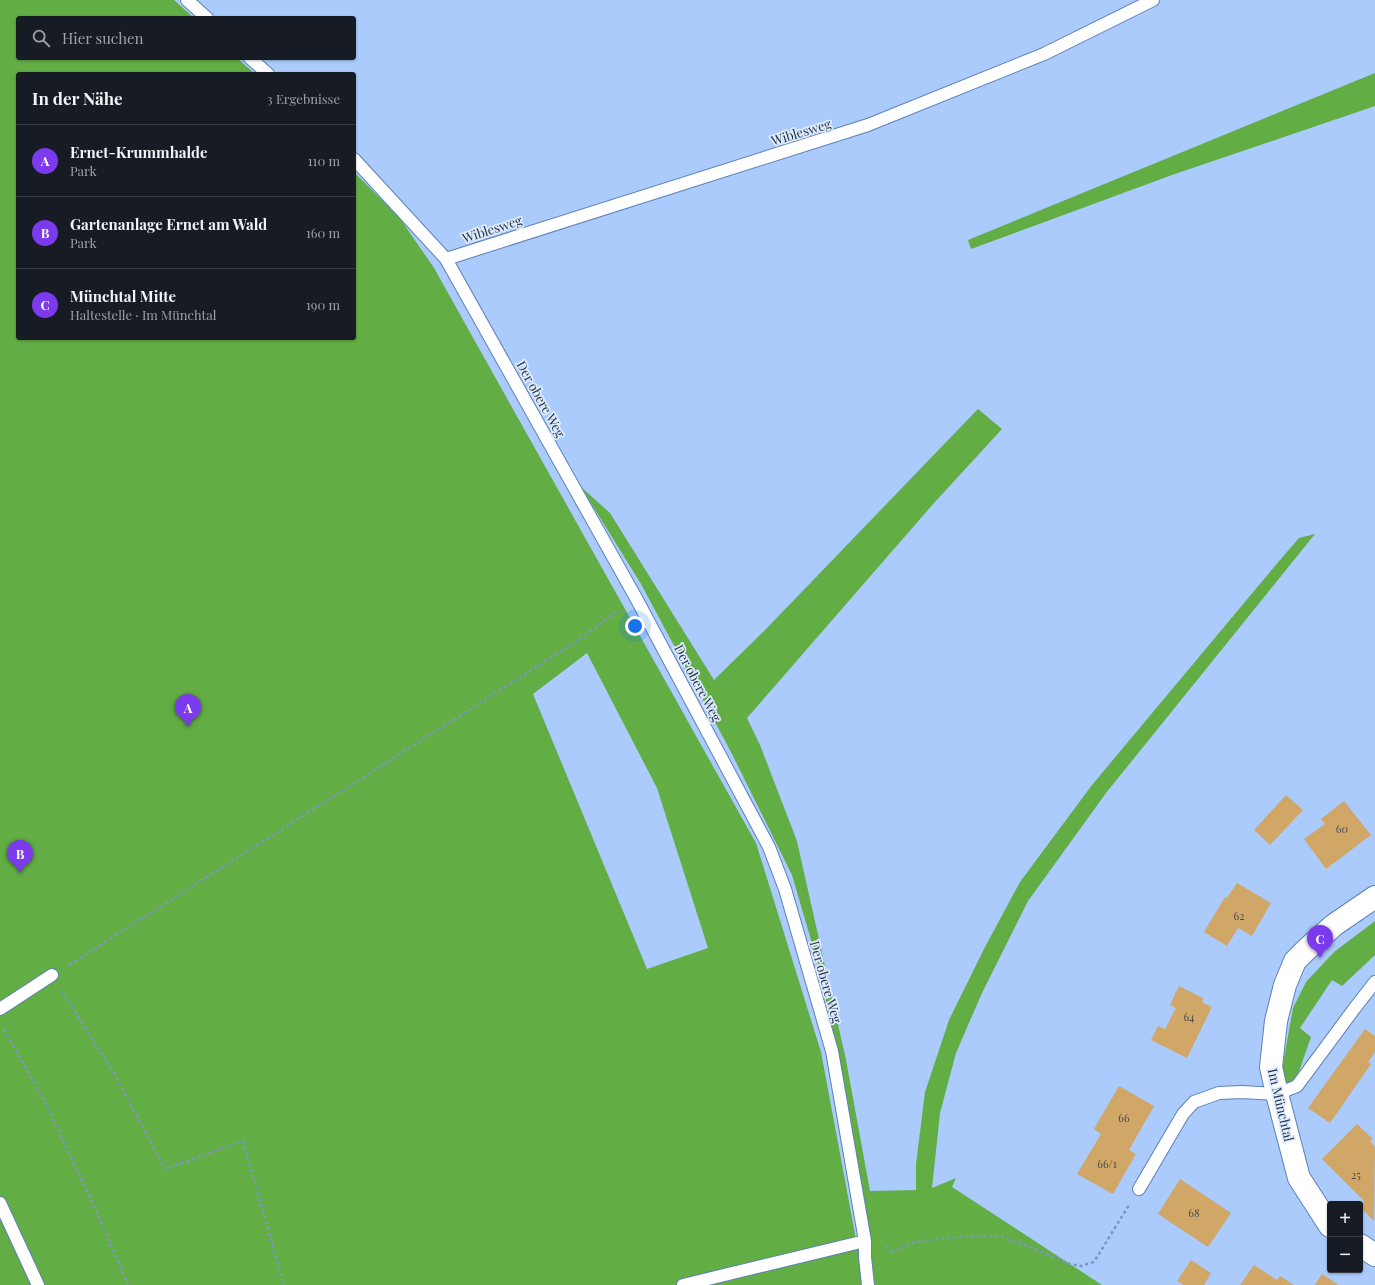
<!DOCTYPE html>
<html lang="de">
<meta charset="utf-8">
<style>
:root{--surface:#171b24;--page:#242831;--text:#f1f3f6;--muted:#9ea1a6;--line:#363941;--accent:#7c3aed}
body{margin:0;font-family:"Playfair Display",serif;background:var(--page);color:var(--text)}
.controls{position:absolute;right:12px;bottom:12px;display:grid;overflow:hidden;border-radius:4px;box-shadow:0 1px 3px #0004}
.controls button{width:36px;height:36px;display:grid;place-items:center;padding:0;border:0;border-bottom:1px solid var(--line);background:var(--surface);color:var(--text);font:20px sans-serif}
.you{position:absolute;left:635px;top:626px;width:14px;height:14px;margin:-10px;border:3px solid #fff;border-radius:50%;background:#1a73e8;box-shadow:0 0 0 6px #1a73e833}
.badge{display:grid;place-items:center;width:26px;height:26px;border-radius:50%;background:var(--accent);color:#fff;font-size:13px;font-weight:700}
.pin{position:absolute;translate:-50% -33px;filter:drop-shadow(0 1px 2px #0008)}
.pin::after{content:'';position:absolute;top:21px;width:14px;height:12px;background:inherit;clip-path:polygon(0 0,100% 0,50% 100%)}
.list{margin:0;padding:0;list-style:none}
h2{display:flex;justify-content:space-between;align-items:center;height:52px;margin:0;padding:0 16px;font-size:17px}
h2 small{font-size:13px;font-weight:400;color:var(--muted)}
.list li{display:grid;grid-template-columns:26px 1fr auto;gap:12px;align-items:center;box-sizing:border-box;height:72px;padding:0 16px;border-top:1px solid var(--line)}
.list b{display:block;font-size:15px;white-space:nowrap}
.list p{margin:0;font-size:13px;white-space:nowrap;color:var(--muted)}
.list em{font-size:13px;font-style:normal;color:var(--muted)}
.icon{flex:none;width:22px;height:22px;fill:none;stroke:currentColor;stroke-width:2;stroke-linecap:round;stroke-linejoin:round}
.map{position:relative;flex:none;width:1375px;height:1285px;overflow:hidden}
.search{position:absolute;background:var(--surface);box-shadow:0 1px 3px #0004;left:16px;top:16px;width:340px;height:44px;display:flex;align-items:center;gap:10px;box-sizing:border-box;padding:0 14px;border-radius:4px;color:var(--muted);font-size:15px}
.panel{position:absolute;background:var(--surface);box-shadow:0 1px 3px #0004;left:16px;top:72px;width:340px;height:268px;border-radius:4px}
.map>svg:first-child{display:block}
.green{fill:#62ad44;fill-rule:evenodd}
.building{fill:#d0a767}
.lines{fill:none;stroke-linecap:round;stroke-linejoin:round}
.lane-casing{stroke:#5c81b8;stroke-width:14}
.street-casing{stroke:#5c81b8;stroke-width:24}
.path{stroke:#7b96be;stroke-width:2.5;stroke-dasharray:3 3;stroke-linecap:butt}
.lane{stroke:#fff;stroke-width:12}
.street{stroke:#fff;stroke-width:22}
.labels{text-anchor:middle;stroke-width:3.5;stroke-linejoin:round;paint-order:stroke}
.number-label{font-size:11px;fill:#4a4c4d}
.street-label{font-size:13px;fill:#1d2d44;stroke:#deebfd}
</style>
<div class="map">
<svg width="1375" height="1285" viewBox="0 0 1375 1285">
<rect width="100%" height="100%" fill="#aacbfb"/>
<path class="green" d="M0,0H174L194,18H18V58H237L255,74H18V338H354V172L399,217L434,268L756,843L821,1052L855,1234L857,1250L871,1247L863,1191L821,974L792,875L731,752L641,584L581,487L610,513L714,680L767,628L978,409L1002,429L934,503L747,718L760,745L797,841L846,1060L870,1191L916,1190V1164L925,1092L949,1020L985,947L1020,882L1092,785L1274,567L1299,538L1315,534L1106,793L1028,901L982,993L956,1053L940,1113L932,1188L956,1178L952,1187L1102,1285H0ZM587,653L657,788L708,948L647,969L533,694Z
M1375,73V106L1172,175L971,249L968,240Z
M1375,921V955L1342,986L1332,980L1300,1028L1311,1037L1297,1077L1289,1083L1280,1081L1293,1008L1306,982L1334,952Z"/>
<path class="building" d="M1286,795L1303,810L1270,845L1254,830Z
M1344,801L1371,835L1326,869L1304,839L1325,824L1321,819Z
M1237,883L1271,903L1252,936L1238,928L1227,946L1204,932L1225,897L1227,898Z
M1179,986L1203,998L1202,1002L1212,1007L1187,1058L1151,1040L1158,1026L1165,1029L1176,1008L1170,1005Z
M1365,1029L1375,1036V1052L1368,1062L1371,1064L1330,1123L1308,1108Z
M1119,1086L1154,1106L1129,1150L1136,1154L1113,1194L1077,1174L1101,1134L1094,1129Z
M1357,1124L1373,1139L1370,1141L1375,1147L1374,1221L1360,1207V1205L1364,1201L1322,1159Z
M1180,1179L1231,1213L1208,1247L1158,1214Z
M1191,1260L1211,1273L1204,1285H1184L1177,1281Z
M1254,1265L1277,1280L1280,1276L1294,1285H1240Z
M1322,1274L1339,1285H1315Z"/>
<g class="lines">
<g class="lane-casing">
<path id="lane" d="M187,0L207,18
M250,58L268,74
M354,159L446,259L636,598L769,847L785,889L832,1051L865,1241V1257L868,1285
M446,259L868,125L1044,54L1153,0
M0,1009L52,975
M1139,1189L1183,1114L1194,1102L1219,1093L1242,1092L1277,1094L1297,1086L1354,1009L1375,982
M0,1203L38,1285
M683,1285L865,1241"/>
</g>
<g class="street-casing">
<path id="street" d="M1330,1226L1299,1178L1277,1094L1271,1067L1276,1021L1285,985L1295,961L1307,949L1334,925L1375,897
M1360,1245L1375,1255"/>
</g>
<path class="path" d="M69,965L577,641L619,610
M62,991L115,1075L165,1169L243,1141L284,1285
M4,1029L46,1104L99,1217L128,1285
M886,1246L892,1252L912,1243L936,1239L970,1236H1000L1030,1247L1070,1264L1081,1266L1094,1262L1129,1205"/>
<use href="#lane" class="lane"/>
<use href="#street" class="street"/>
</g>
<g class="labels">
<g class="number-label">
<text x="1342" y="833">60</text>
<text x="1239" y="920">62</text>
<text x="1189" y="1021">64</text>
<text x="1124" y="1122">66</text>
<text x="1107" y="1168">66/1</text>
<text x="1356" y="1179">25</text>
<text x="1194" y="1217">68</text>
</g>
<g class="street-label">
<text transform="translate(801 132) rotate(-17)" y="5">Wiblesweg</text>
<text transform="translate(492 229) rotate(-18)" y="5">Wiblesweg</text>
<text transform="translate(541 399) rotate(61)" y="5">Der obere Weg</text>
<text transform="translate(698 683) rotate(62)" y="5">Der obere Weg</text>
<text transform="translate(826 982) rotate(74)" y="5">Der obere Weg</text>
<text transform="translate(1281 1105) rotate(77)" y="5">Im Münchtal</text>
</g>
</g>
</svg>
<div class="controls">
<button>+</button>
<button>−</button>
</div>
<div class="you"></div>
<div class="pin badge" style="left:188px;top:727px">A</div>
<div class="pin badge" style="left:20px;top:873px">B</div>
<div class="pin badge" style="left:1320px;top:958px">C</div>
<div class="search"><svg class="icon" aria-label="search" viewBox="0 0 24 24"><circle cx="10" cy="10" r="6"/><path d="M15 15l6 6"/></svg>Hier suchen</div>
<section class="panel">
<h2>In der Nähe<small>3 Ergebnisse</small></h2>
<ul class="list">
<li><span class="badge">A</span><div><b>Ernet-Krummhalde</b><p>Park</p></div><em>110 m</em></li>
<li><span class="badge">B</span><div><b>Gartenanlage Ernet am Wald</b><p>Park</p></div><em>160 m</em></li>
<li><span class="badge">C</span><div><b>Münchtal Mitte</b><p>Haltestelle · Im Münchtal</p></div><em>190 m</em></li>
</ul>
</section>
</div>
